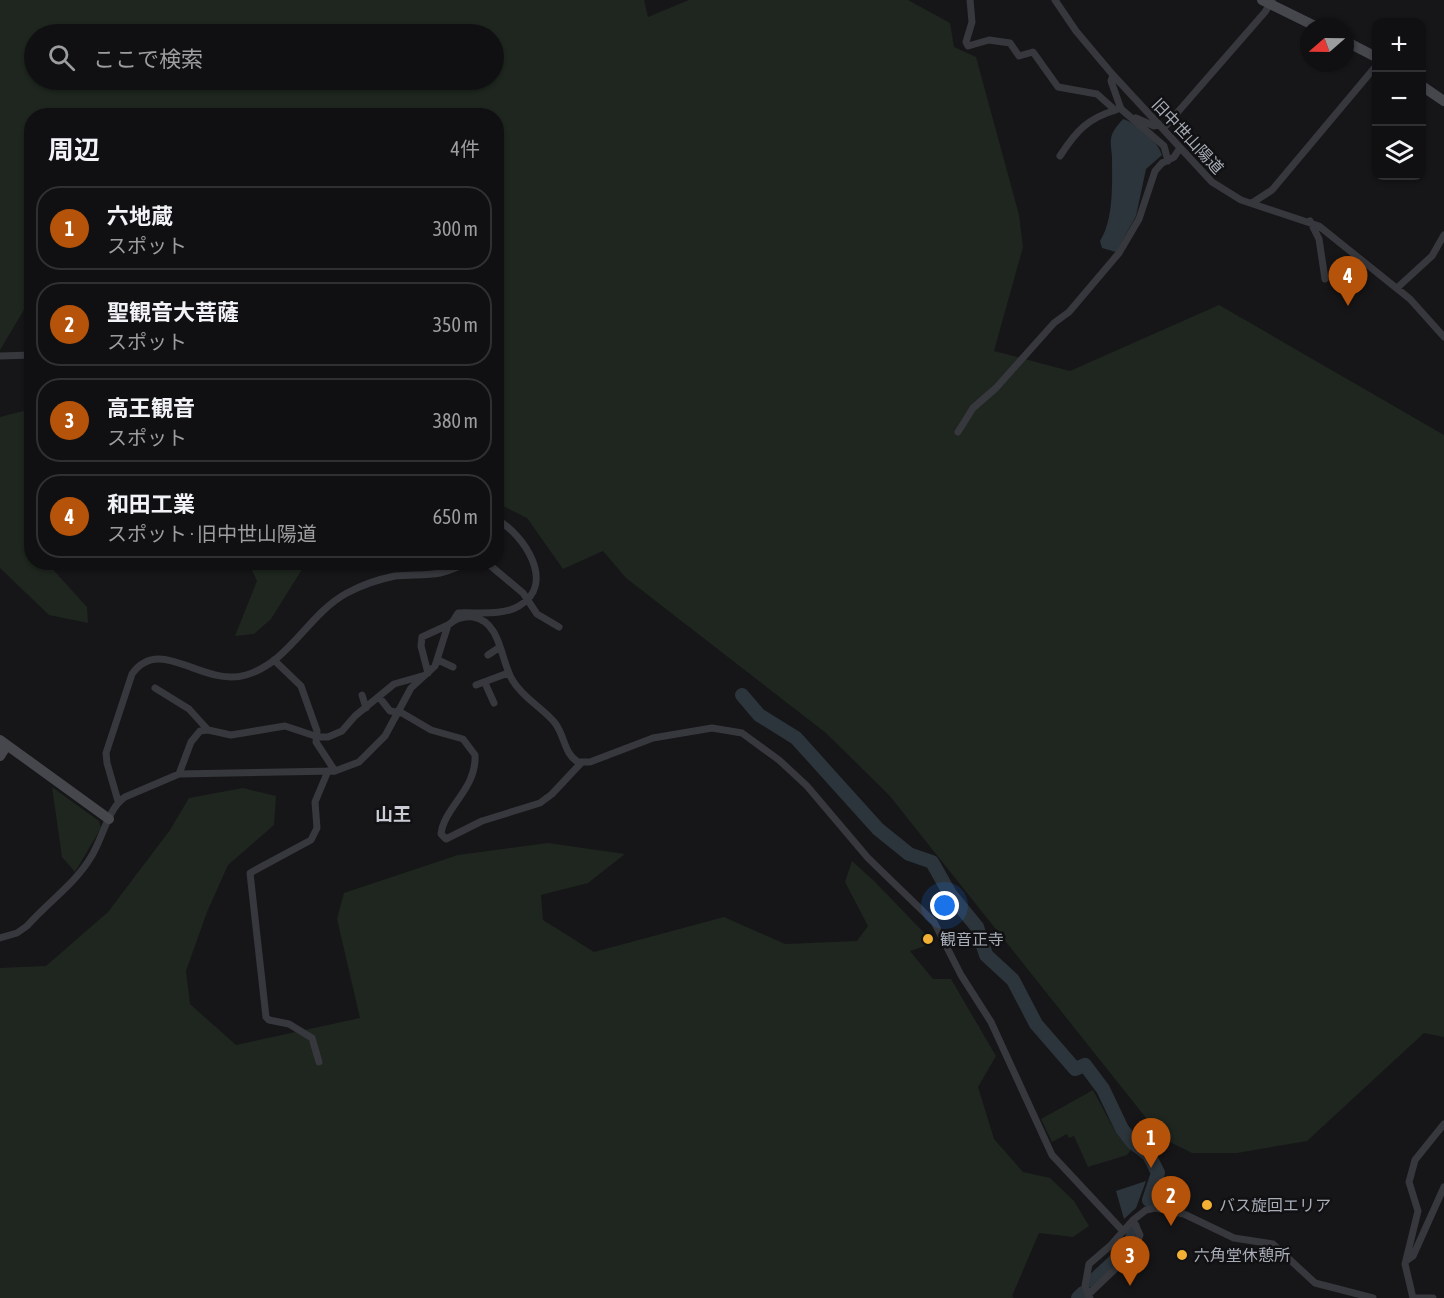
<!DOCTYPE html>
<html lang="ja">
<meta charset="utf-8">
<style>
:root{--surface:#101012;--page:#1e1e20;--text:#f1f3f6;--muted:#9c9d9f;--line:#303032;--accent:#b45309}
body{margin:0;font-family:"Asap Condensed","Noto Sans JP",sans-serif;background:var(--page);color:var(--text)}
.controls{position:absolute;right:18px;top:18px;display:grid;overflow:hidden;border-radius:12px;box-shadow:0 2px 4px #0004}
.controls button{width:54px;height:54px;display:grid;place-items:center;padding:0;border:0;border-bottom:2px solid var(--line);background:var(--surface);color:var(--text);font:30px sans-serif}
.compass{position:absolute;left:1300px;top:18px;width:54px;height:54px;border-radius:50%;background:var(--surface);box-shadow:0 2px 4px #0004;rotate:250deg}
.you{position:absolute;left:945px;top:906px;width:21px;height:21px;margin:-15px;border:4px solid #fff;border-radius:50%;background:#1a73e8;box-shadow:0 0 0 9px #1a73e833}
.badge{display:grid;place-items:center;width:39px;height:39px;border-radius:50%;background:var(--accent);color:#fff;font-size:20px;font-weight:700}
.pin{position:absolute;translate:-50% -50px;filter:drop-shadow(0 2px 3px #0008)}
.pin::after{content:'';position:absolute;top:32px;width:21px;height:18px;background:inherit;clip-path:polygon(0 0,100% 0,50% 100%)}
.list{margin:0;padding:0;list-style:none}
h2{display:flex;justify-content:space-between;align-items:center;height:78px;margin:0;padding:0 24px;font-size:26px}
h2 small{font-size:20px;font-weight:400;color:var(--muted)}
.list li{display:grid;grid-template-columns:39px 1fr auto;gap:18px;align-items:center;box-sizing:border-box;height:84px;margin:0 12px 12px;padding:0 12px;border:2px solid var(--line);border-radius:24px}
.list b{display:block;font-size:22px;white-space:nowrap}
.list p{margin:0;font-size:20px;white-space:nowrap;color:var(--muted)}
.list em{font-size:20px;font-style:normal;color:var(--muted)}
.icon{flex:none;width:33px;height:33px;fill:none;stroke:currentColor;stroke-width:2;stroke-linecap:round;stroke-linejoin:round}
.map{position:relative;flex:none;width:1444px;height:1298px;overflow:hidden}
.search{position:absolute;background:var(--surface);box-shadow:0 2px 4px #0004;left:24px;top:24px;width:480px;height:66px;display:flex;align-items:center;gap:15px;box-sizing:border-box;padding:0 21px;border-radius:33px;color:var(--muted);font-size:22px}
.panel{position:absolute;background:var(--surface);box-shadow:0 2px 4px #0004;left:24px;top:108px;width:480px;height:462px;border-radius:24px}
.map>svg:first-child{display:block}
.green{fill:#1e261f;fill-rule:evenodd}
.water{fill:#2c353c}
.lines{fill:none;stroke-linecap:round;stroke-linejoin:round}
.river{stroke:#2c353c;stroke-width:14}
.street{stroke:#37383d;stroke-width:7}
.secondary{stroke:#45474d;stroke-width:10}
.poi-dot{fill:#f2b134;stroke:#111113;stroke-width:2}
.labels{text-anchor:middle;stroke-width:5;stroke-linejoin:round;paint-order:stroke}
.street-label{font-size:16px;fill:#a8adb8;stroke:#111113}
.poi-label{font-size:16px;fill:#a8adb8;stroke:#111113;text-anchor:start}
.neighbourhood-label{font-size:18px;font-weight:bold;fill:#c9ccd4;stroke:#111113}
</style>
<div class="map">
<svg width="1444" height="1298" viewBox="0 0 1444 1298">
<rect width="100%" height="100%" fill="#161618"/>
<path class="green" d="M0,0H644L648,17L689,0H908L950,23L954,47L976,57L1019,215L1023,247L994,351L1070,371L1219,305L1444,435V1037L1424,1033L1307,1141L1237,1153H1192L1162,1138L889,795L826,733L626,578L603,551L563,569L527,518L497,503L496,116H32L31,298L0,350ZM34,34H494V80H34Z
M31,409L32,515L29,518L32,562L47,563L87,607L88,623L49,615L0,568V417Z
M249,563H306L271,619L254,634L235,636L257,581Z
M52,787L99,821L101,828L75,872L62,857Z
M243,788L276,796L274,825L228,865L207,912L186,971L190,1004L236,1045L360,1018L337,919L344,893L458,855L548,843L625,854L588,883L541,895L543,920L594,952L724,917L785,944L857,941L868,926L845,882L852,861L874,881L934,943L910,951L933,979H951L996,1056L978,1087L994,1139L1023,1172L1050,1178L1074,1201L1089,1226L1073,1237L1039,1233L1012,1296L1014,1298H0V968L46,966L108,912L170,830L189,798Z
M1093,1090L1116,1133L1131,1150L1127,1155L1088,1167L1074,1136L1069,1138L1067,1134L1052,1142L1041,1119Z"/>
<path class="water" d="M1123,119C1138,124 1157,140 1162,155L1146,169L1136,216L1116,252L1102,248L1100,241C1114,219 1112,184 1112,158C1112,152 1110,145 1111,139C1112,131 1118,125 1123,119Z
M1146,1181L1136,1208L1124,1219L1116,1191Z"/>
<g class="lines">
<path class="river" d="M742,695L759,715L796,738L878,829L909,854L932,862L950,894L977,927L986,955L1013,980L1036,1024L1075,1069L1085,1065L1103,1089L1122,1129L1133,1143L1149,1155L1158,1173L1149,1200
M1093,1281L1132,1245L1133,1227
M1078,1298L1083,1293"/>
<path class="street" d="M970,0L972,22L966,42L968,46L989,40L1010,43L1019,56L1033,52L1058,87L1097,94L1115,110
M1055,0L1076,31L1113,75L1212,182L1241,200L1319,226L1410,299L1444,337
M1113,75L1111,81L1121,109L1164,146L1168,161
M1136,118L1154,126L1159,124
M1163,129L1265,12L1272,1
M1060,156C1076,131 1088,118 1116,110
M1252,203L1272,190L1376,66
M1310,221L1319,239L1325,279
M1397,288L1432,256L1444,235
M0,356L32,355
M958,432L973,408L996,388L1054,323L1069,312L1119,253L1139,219L1155,171L1162,163L1174,157L1180,148
M486,562L523,593L537,614L559,627
M453,621L458,613C476,612 503,616 519,606C557,584 524,534 496,519
M488,655L500,647
M274,660L301,686L317,731L316,742L335,771
M438,660L453,667
M428,673L421,646L422,637L448,625
M485,683L494,703
M476,685L508,673
M155,688L189,709L208,730
M362,695L366,708
M379,697L390,711L402,713L431,730L463,739L475,755C477,789 444,807 441,834L446,839L482,821L540,803L552,794L581,763
M179,774L191,742L200,731L208,730L231,735L285,726L318,737H328L342,731L355,716L394,684L422,676
M118,801L107,763L106,753L132,674C160,634 203,688 246,675C290,662 308,614 347,593C360,586 380,579 395,576C410,574 425,576 440,573C450,571 460,566 470,562
M0,938L17,933L27,926C48,902 75,884 91,857C102,840 108,808 125,797L179,774L335,771L359,762L385,736L411,688L435,666L448,625C455,619 464,616 473,617C502,622 500,661 513,681C523,698 543,708 555,723C565,736 564,754 578,762H590L653,738L712,728L742,733L779,760L807,786L868,858L934,922L961,975L991,1022L1052,1155L1122,1230
M319,1062L312,1038L289,1024L269,1020L266,1017L250,873L311,840L317,828L315,802L328,771
M1406,1261L1413,1256L1444,1187
M1088,1295L1134,1251L1140,1235L1133,1220
M1090,1298L1085,1286L1089,1264L1110,1246L1133,1220L1146,1210L1155,1208L1184,1214L1234,1238L1273,1244L1315,1283L1373,1298
M1413,1298L1405,1264L1418,1211L1409,1182L1415,1160L1444,1124
M1417,1298H1433"/>
<path class="secondary" d="M1262,0L1317,27
M1345,41L1376,57
M1422,86L1444,101
M0,740L109,819
M0,756L7,745"/>
</g>
<g class="poi-dot">
<circle cx="928" cy="939" r="6"/>
<circle cx="1207" cy="1205" r="6"/>
<circle cx="1182" cy="1255" r="6"/>
</g>
<g class="labels">
<g class="street-label">
<text transform="translate(1188 136) rotate(47)" y="6">旧中世山陽道</text>
</g>
<g class="poi-label">
<text x="940" y="945">観音正寺</text>
<text x="1219" y="1211">バス旋回エリア</text>
<text x="1194" y="1261">六角堂休憩所</text>
</g>
<g class="neighbourhood-label">
<text x="393" y="821">山王</text>
</g>
</g>
</svg>
<div class="controls">
<button>+</button>
<button>−</button>
<button><svg class="icon" aria-label="layers" viewBox="0 0 24 24"><path d="M12 4l9 5-9 5-9-5zM3 14l9 5 9-5"/></svg></button>
</div>
<svg class="compass" viewBox="-18 -18 36 36"><path d="M0-13l5 13h-10z" fill="#e53935"/><path d="M0 13l5-13h-10z" fill="#9c9d9f"/></svg>
<div class="you"></div>
<div class="pin badge" style="left:1151px;top:1168px">1</div>
<div class="pin badge" style="left:1171px;top:1226px">2</div>
<div class="pin badge" style="left:1130px;top:1286px">3</div>
<div class="pin badge" style="left:1348px;top:306px">4</div>
<div class="search"><svg class="icon" aria-label="search" viewBox="0 0 24 24"><circle cx="10" cy="10" r="6"/><path d="M15 15l6 6"/></svg>ここで検索</div>
<section class="panel">
<h2>周辺<small>4件</small></h2>
<ul class="list">
<li><span class="badge">1</span><div><b>六地蔵</b><p>スポット</p></div><em>300 m</em></li>
<li><span class="badge">2</span><div><b>聖観音大菩薩</b><p>スポット</p></div><em>350 m</em></li>
<li><span class="badge">3</span><div><b>高王観音</b><p>スポット</p></div><em>380 m</em></li>
<li><span class="badge">4</span><div><b>和田工業</b><p>スポット · 旧中世山陽道</p></div><em>650 m</em></li>
</ul>
</section>
</div>
